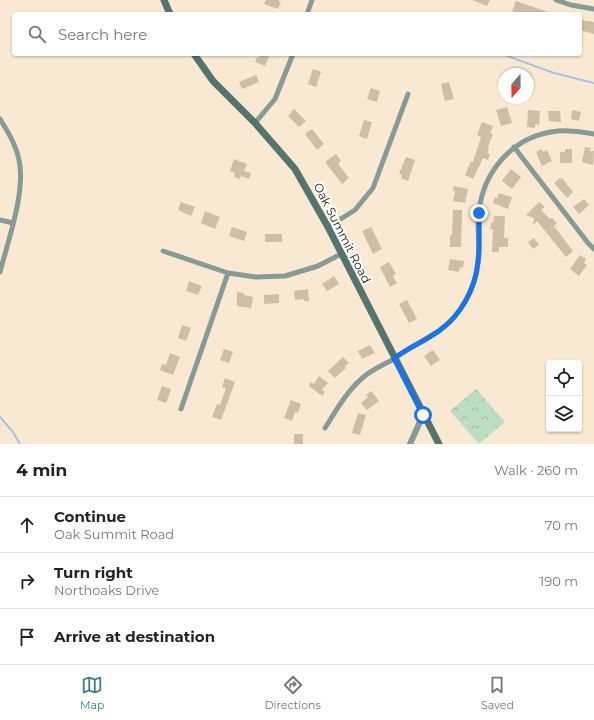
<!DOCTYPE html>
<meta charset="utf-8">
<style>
:root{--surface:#fff;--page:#f6f6f6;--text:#222;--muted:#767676;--line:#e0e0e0;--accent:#377f86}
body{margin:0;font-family:Montserrat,sans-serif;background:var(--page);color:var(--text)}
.controls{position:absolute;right:12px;bottom:12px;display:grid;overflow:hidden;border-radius:4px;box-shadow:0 1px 3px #0004}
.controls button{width:36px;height:36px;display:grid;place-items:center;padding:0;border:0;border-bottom:1px solid var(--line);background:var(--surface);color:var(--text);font:20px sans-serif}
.compass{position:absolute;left:498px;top:68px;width:36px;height:36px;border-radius:50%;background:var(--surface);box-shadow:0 1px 3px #0004;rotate:200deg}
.stop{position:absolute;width:12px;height:12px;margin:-9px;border:3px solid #1a73e8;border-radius:50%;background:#fff}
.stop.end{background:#1a73e8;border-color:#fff;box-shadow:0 1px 4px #0008}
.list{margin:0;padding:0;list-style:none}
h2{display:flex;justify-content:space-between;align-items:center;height:52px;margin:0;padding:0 16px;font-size:17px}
h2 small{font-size:13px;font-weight:400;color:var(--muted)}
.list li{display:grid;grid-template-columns:26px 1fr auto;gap:12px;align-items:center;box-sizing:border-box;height:56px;padding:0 16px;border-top:1px solid var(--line)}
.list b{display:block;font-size:15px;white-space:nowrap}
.list p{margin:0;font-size:13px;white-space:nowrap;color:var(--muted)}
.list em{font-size:13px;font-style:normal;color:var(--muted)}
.icon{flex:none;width:22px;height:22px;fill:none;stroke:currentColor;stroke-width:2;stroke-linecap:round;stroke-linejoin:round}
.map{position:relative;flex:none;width:594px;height:444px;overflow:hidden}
.search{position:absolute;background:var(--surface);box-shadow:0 1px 3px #0004;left:12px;right:12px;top:12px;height:44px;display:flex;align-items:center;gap:10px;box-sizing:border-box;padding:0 14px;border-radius:4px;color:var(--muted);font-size:15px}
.sheet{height:220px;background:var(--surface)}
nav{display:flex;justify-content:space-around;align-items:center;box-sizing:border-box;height:56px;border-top:1px solid var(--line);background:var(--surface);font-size:11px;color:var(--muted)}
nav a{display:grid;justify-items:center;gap:2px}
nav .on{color:var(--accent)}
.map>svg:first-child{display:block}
.park{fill:url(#park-crowns)}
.pitch{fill:#bdddc2}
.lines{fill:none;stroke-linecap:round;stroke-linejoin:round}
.stream{stroke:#a5c2e2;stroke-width:2}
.building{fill:#cebda7}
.minor{stroke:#869b96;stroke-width:5}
.tertiary{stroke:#869b96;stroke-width:6}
.secondary{stroke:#55746e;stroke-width:7}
.route{stroke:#1a73e8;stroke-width:5}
.labels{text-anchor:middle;stroke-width:4;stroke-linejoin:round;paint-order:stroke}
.street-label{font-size:12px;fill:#18130b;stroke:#fff}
</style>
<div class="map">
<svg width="594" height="444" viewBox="0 0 594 444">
<defs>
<pattern id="park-crowns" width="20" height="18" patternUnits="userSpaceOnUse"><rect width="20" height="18" fill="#bdddc2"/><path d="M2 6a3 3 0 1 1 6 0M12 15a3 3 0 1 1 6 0" fill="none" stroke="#a2bda5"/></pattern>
</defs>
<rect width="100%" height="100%" fill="#fae9d2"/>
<path class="park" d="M476,389L505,422L479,444L450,411Z"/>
<path class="pitch" d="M492,416L499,424L482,439L475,431Z"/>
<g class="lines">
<path class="stream" d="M502,54L554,73L594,83
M0,417L13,432L20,444"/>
</g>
<path class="building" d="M266,0H279V2H281L278,9L264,4Z
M472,0H490L487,6Z
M516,1L551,13V14H519L512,11Z
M580,20L594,22V34L580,30Z
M261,54H270L265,66L255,62L257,57L259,58Z
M313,69L321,72L316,87L308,84Z
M256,75L259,82L242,89L239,82Z
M449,82L454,99L445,101L441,84Z
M371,88L380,91L377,102L367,99Z
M507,107L512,123L501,126L496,110Z
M294,109L306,121L299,127L288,116Z
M528,110L540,111L539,125L535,124V128L527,127Z
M572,110L581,112L579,121L571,119Z
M548,111H560L561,122L549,121Z
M364,120L372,122L367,139L359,136Z
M482,122L493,126L490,133L493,134L488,147L489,148L487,153L490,154L488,160L483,158L473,179L465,175L471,161L473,162L481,137L477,135Z
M312,129L324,144L317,150L305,134Z
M585,147L591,148L590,151H594L593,165L582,162Z
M542,149L543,152L547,150L552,161L542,166L536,152Z
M565,149H572V163H560V152H565Z
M336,154L341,161L338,164L349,178L342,184L325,162Z
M406,157L415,160L408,181L401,178L402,175L399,174Z
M234,159L247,164L244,171L251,173L249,179L241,176L240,179L234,177L235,173L230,171Z
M511,169L521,177L512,189L502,181Z
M561,177L573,192L567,198L554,183L560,178L561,181Z
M454,186L468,189L465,203L453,201L455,191H453Z
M499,193L512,197L508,209L493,203L495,197L497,198Z
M584,199L589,205L579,214L573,207Z
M181,202L195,207L191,216L178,210Z
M539,202L545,207L541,210L550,219L552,218L557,223L554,226L573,251L566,257L537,221L533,225L534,218L526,215Z
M453,210H462L461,247H450V235H452Z
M205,211L220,217L215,229L201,223Z
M494,216H505L504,238H508V247H499V252H492L493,229H490L491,222L493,223Z
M232,227L247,232L244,241L229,236Z
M371,227L382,249L373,254L362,231Z
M265,234H282V242H265Z
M534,238L539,245L533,249L528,242Z
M580,255L586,259L584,263L587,265L579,276L570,269Z
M450,259L464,261L463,268L460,267L459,272L448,270Z
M389,262L396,274L393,276L397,283L390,287L380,267Z
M334,276L339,284L327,291L322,284Z
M189,281L202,286L198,295L186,291Z
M308,289L309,301H304V299L295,300L294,291Z
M237,292L244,293V295L253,297L251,308L237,306Z
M279,294V303L264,304V295Z
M407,300L417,319L409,323L399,304Z
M182,325L191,328L186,341L178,338Z
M370,345L375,353L362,359L358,351Z
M224,349L233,352L229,363L220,360Z
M433,350L440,360L431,366L424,356Z
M170,353L180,357L173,375L160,370L162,364L166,365Z
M343,357L349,363L345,366L346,368L335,378L328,371Z
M319,376L328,383L322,390L325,392L322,396L309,386L311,382L314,384Z
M225,378L235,382L221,420L212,417L217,404L220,405L226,388L222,387Z
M162,386L171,389L166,403L157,400Z
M371,391L379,401L367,410L361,403L368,397L366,395Z
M291,400L301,404L298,413L295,412L292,421L284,418Z
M358,413L366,415L360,435L352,433Z
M294,434H303V444H294Z"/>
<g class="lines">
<path class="minor" d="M556,0L571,5L594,9
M307,14L312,0
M0,119C8,132 16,145 19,160C26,191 8,241 0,272
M255,123L275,99L293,54
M514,147L588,243L594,249
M0,220L13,223
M328,227L355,210L373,188L408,94
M163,251L228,273L256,277L285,276L318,266L341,254
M181,409L228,273
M325,428C337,409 348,389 366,375C374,369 383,365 392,360C400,355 407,349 415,345C430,336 445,329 456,315C470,298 478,275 479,253C479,239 477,225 479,211C484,169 515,135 558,131C570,130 582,132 594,134"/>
<path class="tertiary" d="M410,444L423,415"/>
<path class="secondary" d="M164,0L170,14
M194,54L213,81L255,123L295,169L328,227L439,444"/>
</g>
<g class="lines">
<path class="route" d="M423,415L394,358C409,348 425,341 439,331C461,315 476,288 478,261C480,245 479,229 479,213"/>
</g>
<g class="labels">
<g class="street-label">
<text transform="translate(342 233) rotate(63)" y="4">Oak Summit Road</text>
</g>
</g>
</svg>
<div class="controls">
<button><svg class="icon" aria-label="locate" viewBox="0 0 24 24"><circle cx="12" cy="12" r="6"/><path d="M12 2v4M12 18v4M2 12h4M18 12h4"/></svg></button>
<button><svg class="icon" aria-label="layers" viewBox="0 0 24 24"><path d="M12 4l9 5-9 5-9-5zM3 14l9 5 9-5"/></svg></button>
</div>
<svg class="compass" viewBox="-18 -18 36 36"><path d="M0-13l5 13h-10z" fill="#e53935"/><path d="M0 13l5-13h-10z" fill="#767676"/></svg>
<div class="stop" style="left:423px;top:415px"></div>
<div class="stop end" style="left:479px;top:213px"></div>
<div class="search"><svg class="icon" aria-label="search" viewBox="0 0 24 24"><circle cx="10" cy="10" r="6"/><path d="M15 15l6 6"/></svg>Search here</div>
</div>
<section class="sheet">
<h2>4 min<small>Walk · 260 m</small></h2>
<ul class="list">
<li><svg class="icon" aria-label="ahead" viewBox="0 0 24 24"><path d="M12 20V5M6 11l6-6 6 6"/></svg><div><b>Continue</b><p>Oak Summit Road</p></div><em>70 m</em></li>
<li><svg class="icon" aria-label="right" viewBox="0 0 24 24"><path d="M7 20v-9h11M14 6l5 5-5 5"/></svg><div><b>Turn right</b><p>Northoaks Drive</p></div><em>190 m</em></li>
<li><svg class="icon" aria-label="arrive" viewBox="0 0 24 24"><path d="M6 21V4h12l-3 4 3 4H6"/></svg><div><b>Arrive at destination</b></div></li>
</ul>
</section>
<nav>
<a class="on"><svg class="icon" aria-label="map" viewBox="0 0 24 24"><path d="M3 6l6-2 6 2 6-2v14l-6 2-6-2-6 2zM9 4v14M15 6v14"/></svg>Map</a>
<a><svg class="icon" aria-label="directions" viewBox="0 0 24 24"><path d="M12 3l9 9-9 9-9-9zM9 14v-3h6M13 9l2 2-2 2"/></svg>Directions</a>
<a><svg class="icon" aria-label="saved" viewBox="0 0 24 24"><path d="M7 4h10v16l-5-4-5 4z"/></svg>Saved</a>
</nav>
